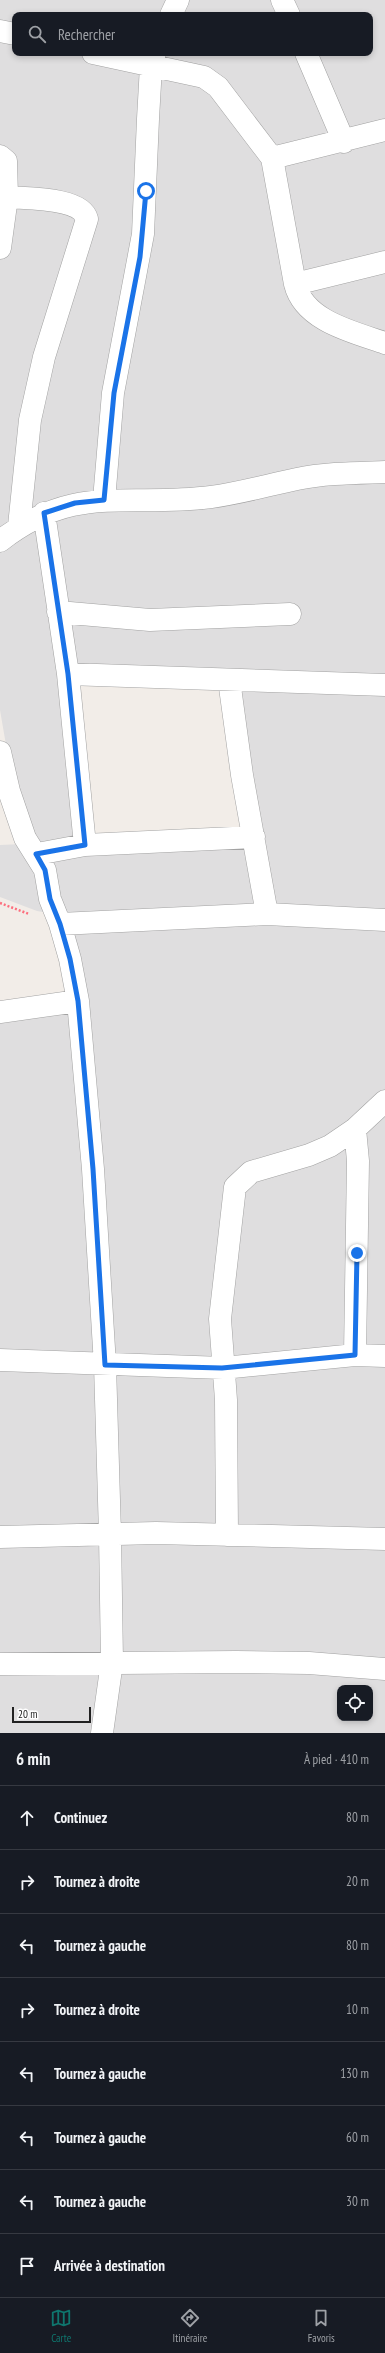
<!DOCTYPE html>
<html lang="fr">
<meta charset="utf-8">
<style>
:root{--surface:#171b24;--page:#20242c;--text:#f1f3f6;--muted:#9ea1a6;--line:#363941;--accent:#0f766e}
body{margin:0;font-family:"PT Sans Narrow",sans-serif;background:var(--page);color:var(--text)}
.controls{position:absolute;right:12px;bottom:12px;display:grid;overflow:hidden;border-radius:8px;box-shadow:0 2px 6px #0003}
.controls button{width:36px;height:36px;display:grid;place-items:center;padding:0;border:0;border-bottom:1px solid var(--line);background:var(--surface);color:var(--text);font:20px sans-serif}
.scale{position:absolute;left:12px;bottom:10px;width:79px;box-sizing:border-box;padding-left:4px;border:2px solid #212121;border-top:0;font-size:11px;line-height:14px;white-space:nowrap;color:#212121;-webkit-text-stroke:3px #fff;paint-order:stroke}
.stop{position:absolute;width:12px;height:12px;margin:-9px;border:3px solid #1a73e8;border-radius:50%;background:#fff}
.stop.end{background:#1a73e8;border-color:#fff;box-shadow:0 1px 4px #0008}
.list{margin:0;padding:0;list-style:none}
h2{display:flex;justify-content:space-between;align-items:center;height:52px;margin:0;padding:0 16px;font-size:17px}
h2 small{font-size:13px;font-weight:400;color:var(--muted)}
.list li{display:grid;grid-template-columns:26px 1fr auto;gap:12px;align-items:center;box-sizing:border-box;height:64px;padding:0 16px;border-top:1px solid var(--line)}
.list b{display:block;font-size:15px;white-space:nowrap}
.list em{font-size:13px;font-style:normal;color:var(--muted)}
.icon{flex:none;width:22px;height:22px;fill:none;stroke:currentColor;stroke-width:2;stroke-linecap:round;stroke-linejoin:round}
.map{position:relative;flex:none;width:385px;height:1733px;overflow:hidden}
.search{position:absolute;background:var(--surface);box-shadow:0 2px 6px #0003;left:12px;right:12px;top:12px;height:44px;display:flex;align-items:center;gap:10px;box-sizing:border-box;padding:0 14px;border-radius:8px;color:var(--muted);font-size:15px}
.sheet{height:564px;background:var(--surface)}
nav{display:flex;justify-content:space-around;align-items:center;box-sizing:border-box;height:56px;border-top:1px solid var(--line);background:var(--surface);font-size:11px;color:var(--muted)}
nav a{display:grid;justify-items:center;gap:2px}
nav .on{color:var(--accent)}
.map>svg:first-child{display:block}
.residential{fill:#dfdedf;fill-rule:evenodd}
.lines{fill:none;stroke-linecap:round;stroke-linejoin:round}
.minor-casing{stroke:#a2a2a2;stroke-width:23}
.path{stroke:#fd6e7d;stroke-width:2.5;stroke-dasharray:2 2;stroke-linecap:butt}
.minor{stroke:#fff;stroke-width:22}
.route{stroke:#1a73e8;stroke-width:5}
</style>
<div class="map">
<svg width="385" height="1733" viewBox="0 0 385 1733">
<rect width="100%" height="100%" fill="#f2ede8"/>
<path class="residential" d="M0,0H385V1733H0V1002L74,995L61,915L37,911L0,897V845L23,844L0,710ZM15,15H370V53H15ZM62,668L233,671L244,838L86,837ZM340,1688H370V1718H340Z"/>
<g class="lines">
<g class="minor-casing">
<path id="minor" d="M282,0L289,15
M171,15L178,0
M0,31L15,34
M93,53L204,77L218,87L272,158L295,284L385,262
M306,53L344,142
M0,156L6,161L7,197C26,199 81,197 87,219L44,357L30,420L19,526
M272,158L385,130
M0,248L7,197
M295,284C304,321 353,332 385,343
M104,500L113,393L143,234L148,119L151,66L155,53
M0,541C76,482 126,508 211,497C241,493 268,485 297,479C326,473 356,473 385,472
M58,612L150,620L290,614
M68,674L385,685
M229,680L242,775L267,914
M0,752L9,791L25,838L45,870L50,899L60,924L70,959L78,1001L93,1169L105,1365L110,1534L112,1662L102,1733
M85,845L254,837
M37,854L85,845L68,674L44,513
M60,924L267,914L385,920
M0,1012L78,1001
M355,1129L385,1101
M0,1360L223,1368L355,1355L385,1356
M227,1535L226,1400L220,1319L235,1187L251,1172L309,1155L330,1146L355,1129L358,1161L355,1355
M0,1537L156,1533L385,1539
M0,1664L236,1662L309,1663L385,1669"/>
</g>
<path class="path" d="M0,903L29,914"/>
<use href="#minor" class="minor"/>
</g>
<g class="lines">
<path class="route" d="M146,191L140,257L114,393L104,500L75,503L44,513L68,674L85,845L36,854L45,870L50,899L60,924L70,959L78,1001L93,1169L105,1365L222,1368L355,1355L357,1253"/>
</g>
</svg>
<div class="controls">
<button><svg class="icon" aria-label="locate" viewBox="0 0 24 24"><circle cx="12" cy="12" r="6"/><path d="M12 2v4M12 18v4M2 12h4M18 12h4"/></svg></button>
</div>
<div class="scale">20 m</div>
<div class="stop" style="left:146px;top:191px"></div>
<div class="stop end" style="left:357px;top:1253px"></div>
<div class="search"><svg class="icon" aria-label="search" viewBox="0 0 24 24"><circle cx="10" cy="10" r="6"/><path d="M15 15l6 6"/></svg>Rechercher</div>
</div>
<section class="sheet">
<h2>6 min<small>À pied · 410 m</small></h2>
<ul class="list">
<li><svg class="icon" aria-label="ahead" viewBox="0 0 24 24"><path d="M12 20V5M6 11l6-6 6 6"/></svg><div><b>Continuez</b></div><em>80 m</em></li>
<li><svg class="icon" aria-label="right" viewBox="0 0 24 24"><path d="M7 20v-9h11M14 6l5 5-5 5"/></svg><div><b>Tournez à droite</b></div><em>20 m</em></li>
<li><svg class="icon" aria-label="left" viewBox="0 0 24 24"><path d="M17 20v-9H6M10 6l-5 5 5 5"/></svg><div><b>Tournez à gauche</b></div><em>80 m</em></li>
<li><svg class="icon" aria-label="right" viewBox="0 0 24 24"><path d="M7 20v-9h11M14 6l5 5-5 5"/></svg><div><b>Tournez à droite</b></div><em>10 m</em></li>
<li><svg class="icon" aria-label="left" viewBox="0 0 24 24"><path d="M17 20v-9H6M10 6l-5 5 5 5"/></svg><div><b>Tournez à gauche</b></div><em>130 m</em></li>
<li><svg class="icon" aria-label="left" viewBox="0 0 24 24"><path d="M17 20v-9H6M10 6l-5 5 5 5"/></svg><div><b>Tournez à gauche</b></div><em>60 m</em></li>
<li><svg class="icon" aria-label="left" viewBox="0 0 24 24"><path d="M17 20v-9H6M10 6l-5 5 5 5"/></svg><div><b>Tournez à gauche</b></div><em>30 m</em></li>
<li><svg class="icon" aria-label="arrive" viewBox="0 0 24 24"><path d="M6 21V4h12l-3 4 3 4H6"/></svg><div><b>Arrivée à destination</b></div></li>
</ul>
</section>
<nav>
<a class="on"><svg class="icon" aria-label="map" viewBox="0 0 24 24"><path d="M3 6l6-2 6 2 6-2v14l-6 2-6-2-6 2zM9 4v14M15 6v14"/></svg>Carte</a>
<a><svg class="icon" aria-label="directions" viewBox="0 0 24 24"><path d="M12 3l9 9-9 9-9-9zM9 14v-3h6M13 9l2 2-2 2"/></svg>Itinéraire</a>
<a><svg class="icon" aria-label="saved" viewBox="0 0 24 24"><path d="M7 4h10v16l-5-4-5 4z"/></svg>Favoris</a>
</nav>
